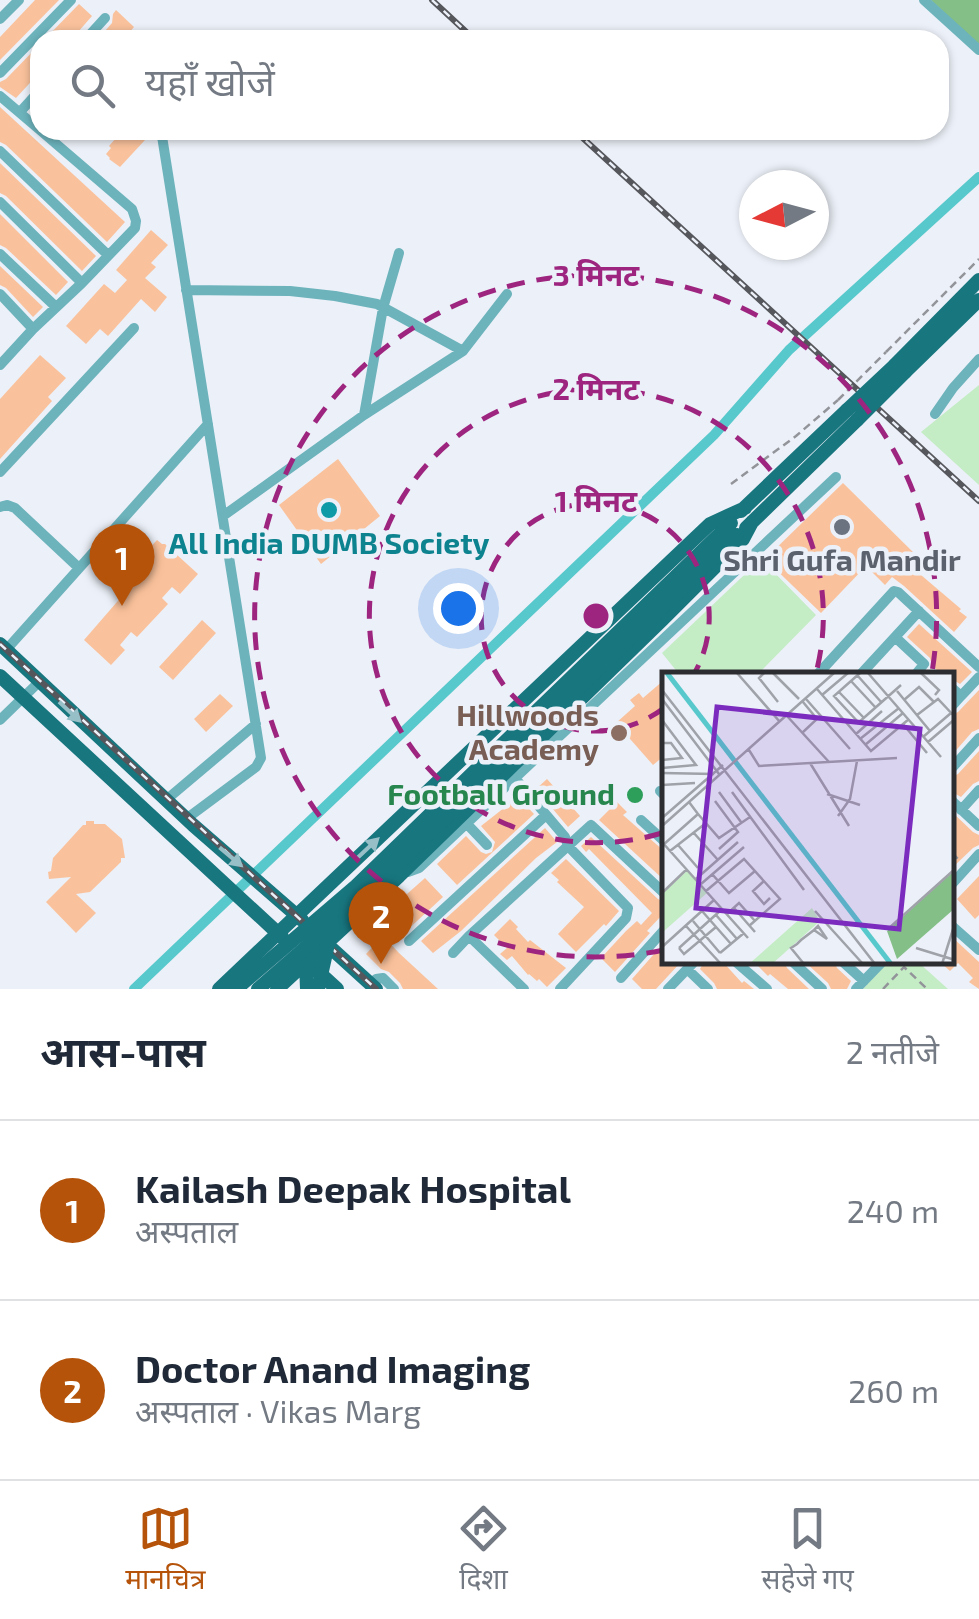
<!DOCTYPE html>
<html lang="hi">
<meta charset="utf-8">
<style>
:root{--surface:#fff;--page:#f2f2f3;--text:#1f2937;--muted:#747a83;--line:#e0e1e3;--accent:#b45309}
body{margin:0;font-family:"Exo 2","Noto Sans Devanagari",sans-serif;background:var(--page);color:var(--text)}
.compass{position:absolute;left:739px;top:170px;width:90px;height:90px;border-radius:50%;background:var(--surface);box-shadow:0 2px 8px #0004;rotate:264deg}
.you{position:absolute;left:458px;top:608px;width:35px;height:35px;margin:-25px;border:8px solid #fff;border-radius:50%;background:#1a73e8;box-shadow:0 0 0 15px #1a73e833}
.badge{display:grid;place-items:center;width:65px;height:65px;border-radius:50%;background:var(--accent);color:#fff;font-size:32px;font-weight:700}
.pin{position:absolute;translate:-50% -82px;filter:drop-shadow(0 2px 5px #0008)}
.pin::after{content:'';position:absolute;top:52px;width:35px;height:30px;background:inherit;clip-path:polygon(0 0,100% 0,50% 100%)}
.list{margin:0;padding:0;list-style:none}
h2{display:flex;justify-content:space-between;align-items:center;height:130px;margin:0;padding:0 40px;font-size:42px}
h2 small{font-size:32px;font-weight:400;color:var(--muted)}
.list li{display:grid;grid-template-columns:65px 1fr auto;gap:30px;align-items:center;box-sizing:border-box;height:180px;padding:0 40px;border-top:2px solid var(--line)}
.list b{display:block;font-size:38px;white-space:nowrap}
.list p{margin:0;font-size:32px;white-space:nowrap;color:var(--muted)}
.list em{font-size:32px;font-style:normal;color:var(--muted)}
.icon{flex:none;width:55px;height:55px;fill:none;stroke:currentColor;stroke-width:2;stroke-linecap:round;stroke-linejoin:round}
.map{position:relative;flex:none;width:979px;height:989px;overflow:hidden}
.search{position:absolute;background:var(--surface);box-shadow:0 2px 8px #0004;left:30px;right:30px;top:30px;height:110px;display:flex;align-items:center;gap:25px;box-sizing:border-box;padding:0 35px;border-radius:30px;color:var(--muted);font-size:38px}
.sheet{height:490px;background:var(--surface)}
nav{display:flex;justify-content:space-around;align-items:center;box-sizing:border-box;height:140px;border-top:2px solid var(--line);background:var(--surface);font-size:28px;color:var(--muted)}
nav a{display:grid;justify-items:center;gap:5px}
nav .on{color:var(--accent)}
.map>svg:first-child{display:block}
.green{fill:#c4ecc5}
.forest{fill:#83bf86}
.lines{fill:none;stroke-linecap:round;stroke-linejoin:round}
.canal{stroke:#57c8cb;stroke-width:10}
.building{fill:#fac29c}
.path{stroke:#92949a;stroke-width:2.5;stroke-dasharray:8 5;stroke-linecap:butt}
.minor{stroke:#6cb3bc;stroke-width:10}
.major{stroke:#18767f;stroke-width:14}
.rail-casing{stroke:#56575c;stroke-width:6}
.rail{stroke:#ecf0f8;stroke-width:2.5;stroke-dasharray:8;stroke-linecap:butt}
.path-bridge{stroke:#92949a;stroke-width:2.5;stroke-dasharray:8 5;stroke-linecap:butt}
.major-bridge{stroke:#18767f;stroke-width:14}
.oneway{fill:#97bfc8}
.ring{fill:none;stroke:#9d257f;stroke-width:5;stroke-dasharray:18 12}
.culture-dot{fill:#0f9aa8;stroke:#ecf0f8;stroke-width:4}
.worship-dot{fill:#6b7280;stroke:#ecf0f8;stroke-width:4}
.education-dot{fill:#8d6e63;stroke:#ecf0f8;stroke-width:4}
.leisure-dot{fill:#2e9e5b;stroke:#ecf0f8;stroke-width:4}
.labels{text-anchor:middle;stroke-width:9;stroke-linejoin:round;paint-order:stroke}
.culture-label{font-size:30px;font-weight:bold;fill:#0d838f;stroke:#ecf0f8}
.worship-label{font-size:30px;font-weight:bold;fill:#5b616d;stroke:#ecf0f8}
.education-label{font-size:30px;font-weight:bold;fill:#785e54;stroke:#ecf0f8;text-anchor:end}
.leisure-label{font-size:30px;font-weight:bold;fill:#27864d;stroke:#ecf0f8;text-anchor:end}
.inset-river{fill:none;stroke:#57c8cb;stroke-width:5}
.inset-road{fill:none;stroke:#9fa2a8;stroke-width:2.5}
.view{fill:#7b2cbf;fill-opacity:0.15;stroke:#7b2cbf;stroke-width:5}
.inset-edge{fill:none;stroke:#2c2d30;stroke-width:5}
.centre{fill:#9d257f;stroke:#ecf0f8;stroke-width:5}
.ring-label{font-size:30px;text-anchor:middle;font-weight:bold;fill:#9d257f;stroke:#ecf0f8;stroke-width:9;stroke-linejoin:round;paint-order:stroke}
</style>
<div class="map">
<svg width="979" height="989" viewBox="0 0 979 989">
<rect width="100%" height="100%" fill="#ecf0f8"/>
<path class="green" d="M979,385V485L921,432Z
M761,559L816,615L758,674H679L662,653Z
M887,962H918L948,989H863Z"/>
<path class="forest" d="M931,0H979V45Z"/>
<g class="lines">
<path class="canal" d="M134,989L714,435L789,350L979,177"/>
</g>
<path class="building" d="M35,0H59L0,60V37Z
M79,4L92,16L78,32L70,40H44Z
M116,10L134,27L123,40H97L112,23L113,14Z
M40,44V72L16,98L0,87V82L6,79Z
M0,107L125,222L107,242L6,145L0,142Z
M123,130H134L145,140L120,167L109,159L110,158L106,154L111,148L109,146Z
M0,163L96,256L82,271L6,196L0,193Z
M0,214L68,282L56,295L6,248L0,245Z
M151,230L168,245L151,263L156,267L145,278L167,297L155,312L141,299L108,336L100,329L86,344L66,326L104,284L115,293L127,280L116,270Z
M0,266L43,307L33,317L6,288L0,285Z
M40,355L66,378L48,397L52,401L0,459V399Z
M338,459L380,516L321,564L279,505Z
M843,483L915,554L908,561L921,575L961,609L959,611L967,617L954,632L904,586L892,577L885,585L866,566L821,613L765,559Z
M157,540L162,544H165L198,574L180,594L172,587L162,598L168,604L137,637L131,632L120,645L125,650L111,665L84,640L149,565L141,557Z
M202,620L216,633L173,680L159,667Z
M919,624L972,672L960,684L952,679V674H942L932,666L930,658L907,637Z
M664,680V756L653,765L616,723L635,706L630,700L639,693L643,698Z
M979,690V729L972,732L952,755V715L958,712Z
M220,694L233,706L206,732L194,719Z
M979,751V781L973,784L961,797L952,792V777L958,774Z
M547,779L580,816L568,827L536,789Z
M515,794L534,814L457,885L437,864L466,836L481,852L486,854L492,852L495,842L481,826L509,804L506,801Z
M617,802L627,812L623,815L664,851V880L599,820Z
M952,812L973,832L979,835V845L973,848L952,868Z
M86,821H94V824H105L122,839L125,858H121V862L90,892L76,894L96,913L76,933L46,902L71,877L49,879L48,872L51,871L53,858L83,825H86Z
M545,828L557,842L536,858L461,931L433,953L421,941Z
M591,837L658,899L664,902V913L647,931L650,933L615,972L601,958L626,931L637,921L641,925L652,913L589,849L586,852L581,846Z
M566,859L619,911L606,926L604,924L576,952L558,934L584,907L557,882L559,880L551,873Z
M979,876V915L975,919L957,899Z
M425,878L443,897L404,933L382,908L402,889L407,894Z
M510,919L518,927L516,929L528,942L530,940L566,968L547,987L539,979L537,981L529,974L528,975L512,956L507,960L500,954L507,948L494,935Z
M383,936L399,953L438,989H403L400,983L389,972L381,969L366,954Z
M952,937L979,962V989L969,982L973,978L958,963L950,971L940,962H952Z
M662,945L664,962H681L656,989H642L632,979Z
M704,962H723L742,983L744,981L754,989H717L714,983L700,969Z
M754,962H784L787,968L809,989H788L770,974L768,976Z
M805,962H834L837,968L851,981L847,989H831L828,983Z"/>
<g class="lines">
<path class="path" d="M886,352L979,259
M731,484L796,436L838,400
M952,853L958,859
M883,989L904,967L927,989"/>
<path class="minor" d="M924,0L979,50
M0,19L19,0
M85,40L105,18
M0,73L71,0
M0,96L40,130
M20,112L40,90
M161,130L261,758L256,767L186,819
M0,151L108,255
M0,202L82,283
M0,254L56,307
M186,290L290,291L335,296L377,304L463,351
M0,294L33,329
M0,365L33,329L82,283L135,228L136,221L132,209L40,130
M935,414L953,388L979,359
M364,415L383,308L399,253
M0,472L134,328
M0,507L7,505L15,508L79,568
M223,516L364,415L463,351L507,294
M895,637L924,664L916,674
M6,650L208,424
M818,674L894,591L898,592L979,667
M861,674L919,611
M952,688L961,696L952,706
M961,696L979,677
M0,720L39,682
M952,768L979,738
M514,777L565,837L568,846L628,908L626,918L560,989
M660,791L664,795
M166,800L256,724
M952,801L979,826
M961,810L979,790
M641,820L664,841
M466,823L487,845
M408,872L419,868L836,477
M952,884L979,854
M952,926L979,950
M469,936L524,989
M409,941L546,815
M453,953L469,936L591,825L664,893
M736,962L767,989
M793,962L822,989
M843,962L864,981
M687,969L708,989
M621,978L664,930
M370,984L376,979L383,978L394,989
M668,989L694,962
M856,989L882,962"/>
<path class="major" d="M895,365L979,280
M905,372L979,300
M741,511L847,410
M746,528L857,420
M0,644L193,825L302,920
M0,676L282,937
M321,939L376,989
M301,956L337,989
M306,962L307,989
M219,989L710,524L745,508
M277,989L399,876L663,619L743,539L752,522"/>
<g class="rail-casing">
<path id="rail" d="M432,0L475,40
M574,130L979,501
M0,644L376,989"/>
</g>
<use href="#rail" class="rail"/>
<path class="path-bridge" d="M838,400L886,352"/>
<path class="major-bridge" d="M847,410L895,365
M857,420L905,372
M236,989L356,886L731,523
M258,989L364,897L737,535
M318,989L332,926"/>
</g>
<defs><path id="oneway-solid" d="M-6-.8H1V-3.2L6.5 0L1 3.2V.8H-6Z" transform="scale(2.5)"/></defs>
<g class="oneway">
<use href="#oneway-solid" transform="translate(70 712) rotate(43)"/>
<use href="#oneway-solid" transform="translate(368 848) rotate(-43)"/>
<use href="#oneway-solid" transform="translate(231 857) rotate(40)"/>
</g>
<g class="ring">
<path d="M664 708A114 114 0 1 1 694 674"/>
<path d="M662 833A227 227 0 1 1 816 673"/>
<path d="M664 950A341 341 0 1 1 932 672"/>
</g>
<circle class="culture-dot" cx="329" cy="510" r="10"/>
<circle class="worship-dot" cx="842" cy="527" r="10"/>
<circle class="education-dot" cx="619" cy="733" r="10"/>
<circle class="leisure-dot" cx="635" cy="795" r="10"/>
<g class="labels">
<g class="culture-label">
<text x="329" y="554">All India DUMB Society</text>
</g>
<g class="worship-label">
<text x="842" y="571">Shri Gufa Mandir</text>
</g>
<g class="education-label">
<text x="599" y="726">Hillwoods<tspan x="599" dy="34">Academy</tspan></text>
</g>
<g class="leisure-label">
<text x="615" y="805">Football Ground</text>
</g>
</g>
<g transform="translate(662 672)">
<rect width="292" height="292" fill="#ecf0f8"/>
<path d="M25,199L45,221L2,259L0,222ZM150,236L158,249L110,292H87Z" fill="#c4ecc5"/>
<path d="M292,199V237L235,287L225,259Z" fill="#83bf86"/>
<path class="inset-river" d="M5,1L229,292"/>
<path class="inset-road" d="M75,1L118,50M102,1L97,6L116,30M111,1L137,27M206,1L279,85M259,1L277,18L273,23M195,3L220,31M189,9L214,36M155,17L209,79L247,47M0,18L213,292M235,19L268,59M177,20L202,46M160,23L186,1M0,27L57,102M144,27L188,77M242,28L257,15L272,30M255,43L276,27L293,45M125,44L167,90M0,48L34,93L0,96M196,51L239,13M197,51L172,24L198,1M241,52L265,81M140,61L155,47L141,30M194,62L220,39M261,65L289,41M198,67L237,36M266,70L293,47M0,71H9L20,86L0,88M203,73L241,41M87,78L97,94L235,86M148,91L187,154M0,101L52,102M0,113L33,111M57,120L79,150M70,120L142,218M165,122L198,133M53,129L76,160L57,177M36,142L57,166L88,145M176,144L188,127L195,89M0,146L61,93M0,154L172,1M31,160L56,188M0,170L86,266M1,173L36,142L27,130M16,173L36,196M8,179L44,151M50,202L67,221L93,199M34,207L76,170M102,209L91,219L102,232L108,226M39,212L82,175M44,219L82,187L118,227L87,254M0,221L25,197M72,236L93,260M40,239L69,272M153,239L201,292M65,242L77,231L93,249M54,243L75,267M31,249L58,281M24,254L59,292M226,257L293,197M0,275L52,228M17,276L59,238M17,276L22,282L54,255M254,276L293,288M58,281L82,261M142,292L129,276L135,272L139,268L152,258L156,254L165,267L152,258M280,292L293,251"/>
<path class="view" d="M55,35L258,57L237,257L34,236Z"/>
<rect width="292" height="292" class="inset-edge"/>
</g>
<circle cx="596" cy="616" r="15" class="centre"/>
<g class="ring-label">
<text x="596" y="286">3 मिनट</text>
<text x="596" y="400">2 मिनट</text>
<text x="596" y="512">1 मिनट</text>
</g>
</svg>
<svg class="compass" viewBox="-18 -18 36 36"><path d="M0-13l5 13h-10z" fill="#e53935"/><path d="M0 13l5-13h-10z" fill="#747a83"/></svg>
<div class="you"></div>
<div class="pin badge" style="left:122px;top:606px">1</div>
<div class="pin badge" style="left:381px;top:964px">2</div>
<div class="search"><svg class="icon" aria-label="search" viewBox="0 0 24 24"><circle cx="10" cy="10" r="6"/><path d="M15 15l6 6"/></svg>यहाँ खोजें</div>
</div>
<section class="sheet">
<h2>आस-पास<small>2 नतीजे</small></h2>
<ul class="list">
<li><span class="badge">1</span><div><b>Kailash Deepak Hospital</b><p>अस्पताल</p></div><em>240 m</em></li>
<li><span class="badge">2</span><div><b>Doctor Anand Imaging</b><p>अस्पताल · Vikas Marg</p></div><em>260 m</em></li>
</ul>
</section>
<nav>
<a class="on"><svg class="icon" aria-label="map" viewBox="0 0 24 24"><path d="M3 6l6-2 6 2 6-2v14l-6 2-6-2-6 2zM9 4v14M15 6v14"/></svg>मानचित्र</a>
<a><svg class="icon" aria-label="directions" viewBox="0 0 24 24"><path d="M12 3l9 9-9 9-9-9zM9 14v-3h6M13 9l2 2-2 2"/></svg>दिशा</a>
<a><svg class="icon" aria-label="saved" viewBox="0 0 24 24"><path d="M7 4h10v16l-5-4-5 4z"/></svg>सहेजे गए</a>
</nav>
